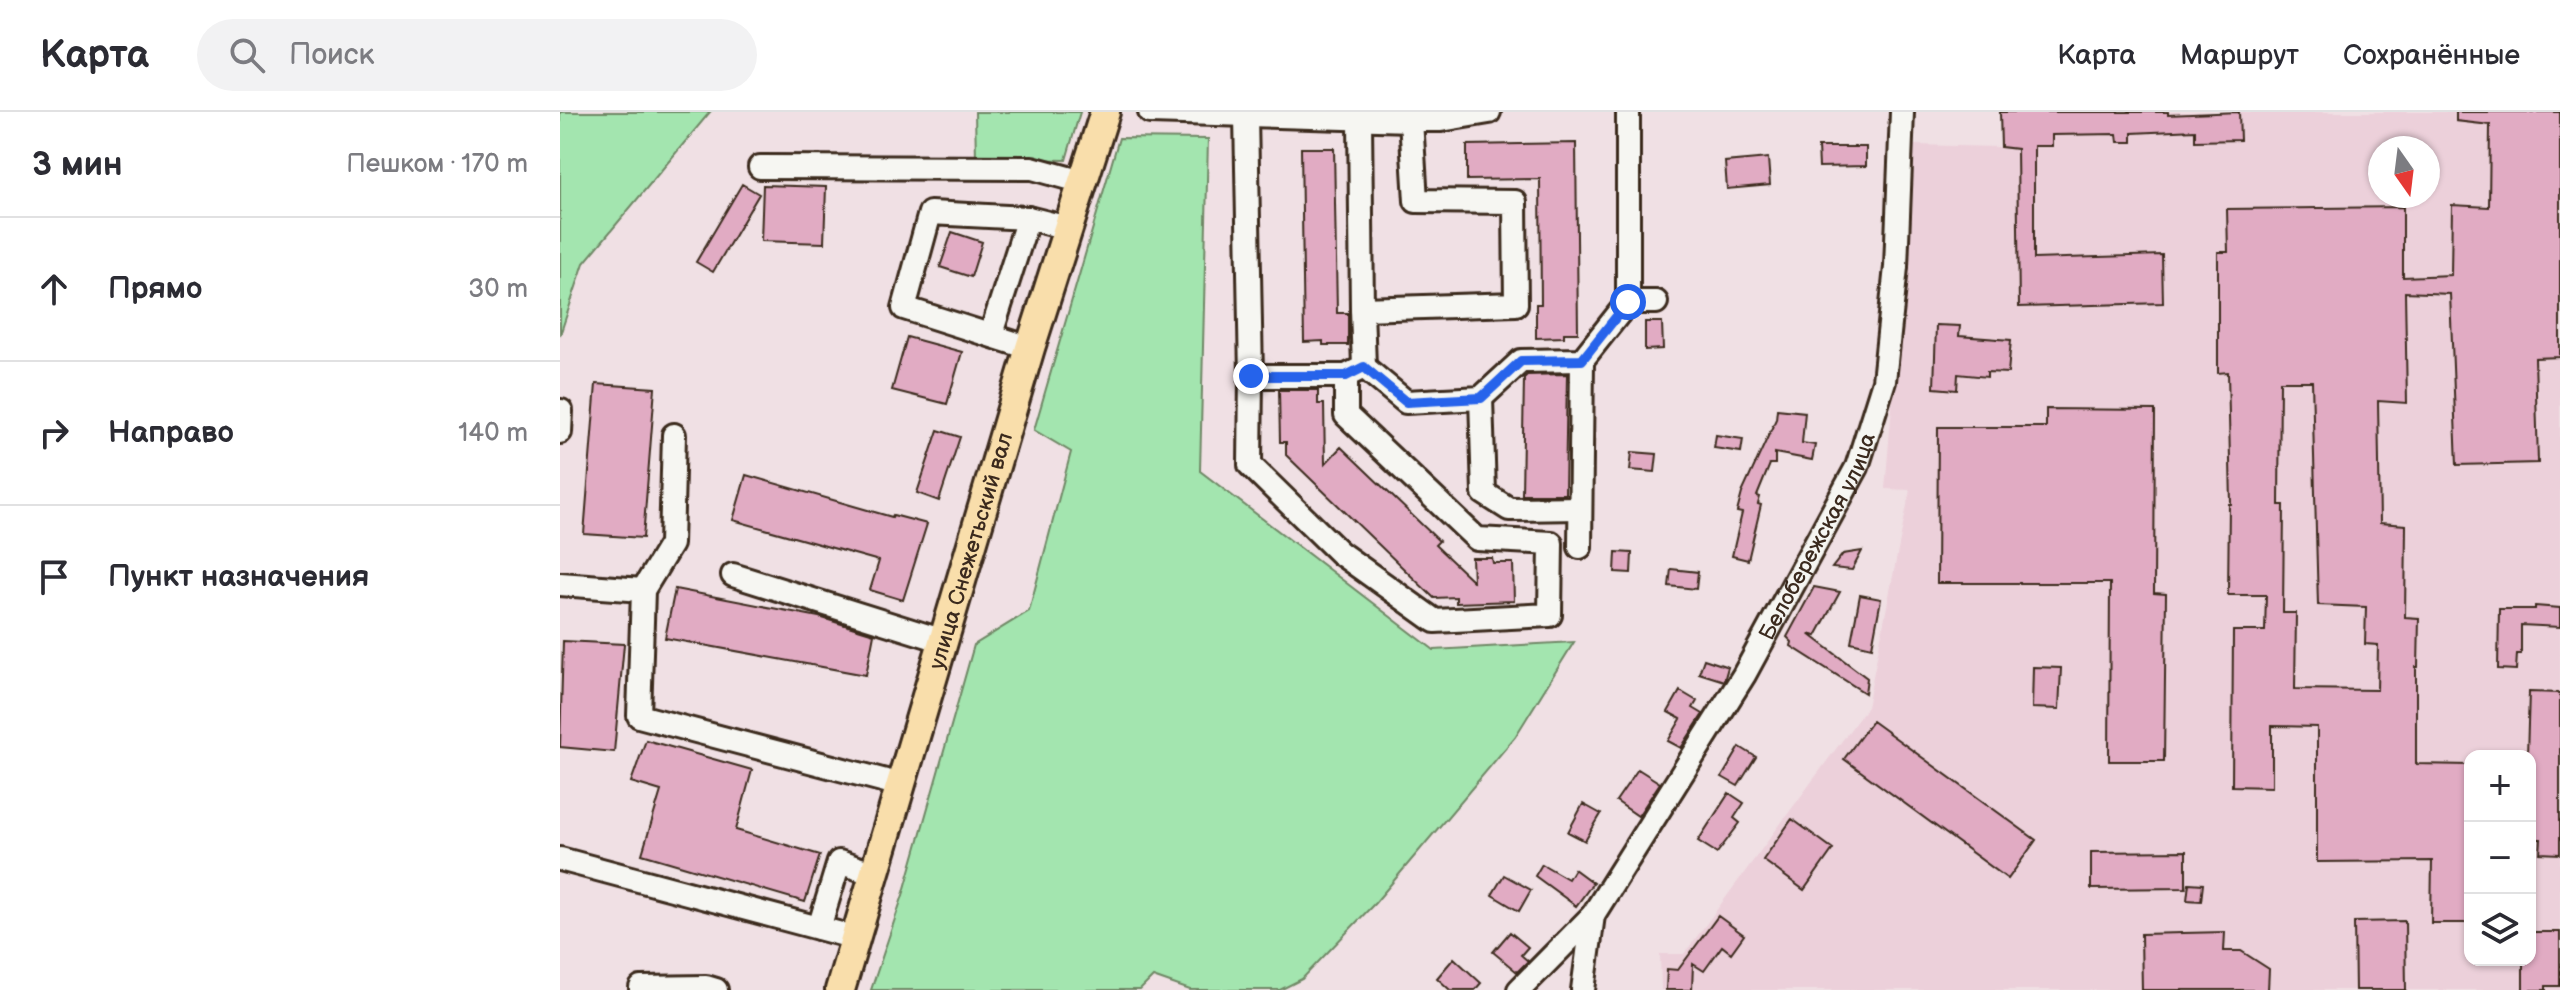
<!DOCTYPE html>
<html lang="ru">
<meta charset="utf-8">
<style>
:root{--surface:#fff;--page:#f2f2f3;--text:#2b2b33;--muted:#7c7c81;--line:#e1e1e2}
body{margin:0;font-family:"Balsamiq Sans",sans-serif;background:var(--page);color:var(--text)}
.controls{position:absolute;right:24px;bottom:24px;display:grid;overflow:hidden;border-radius:16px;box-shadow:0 2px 6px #0004}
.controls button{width:72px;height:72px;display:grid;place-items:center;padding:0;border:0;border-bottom:2px solid var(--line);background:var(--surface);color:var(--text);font:40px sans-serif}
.compass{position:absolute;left:1808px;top:24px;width:72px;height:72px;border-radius:50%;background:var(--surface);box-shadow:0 2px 6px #0004;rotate:166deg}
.stop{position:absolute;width:24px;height:24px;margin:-18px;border:6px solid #2563eb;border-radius:50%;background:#fff}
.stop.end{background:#2563eb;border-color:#fff;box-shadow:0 2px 8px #0008}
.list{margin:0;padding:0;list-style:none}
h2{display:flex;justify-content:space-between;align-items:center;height:104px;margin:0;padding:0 32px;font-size:34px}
h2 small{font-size:26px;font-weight:400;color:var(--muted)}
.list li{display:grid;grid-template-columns:52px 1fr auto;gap:24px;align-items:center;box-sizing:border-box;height:144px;padding:0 32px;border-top:2px solid var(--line)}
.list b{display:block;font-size:30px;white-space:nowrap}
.list em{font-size:26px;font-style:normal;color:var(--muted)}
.icon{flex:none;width:44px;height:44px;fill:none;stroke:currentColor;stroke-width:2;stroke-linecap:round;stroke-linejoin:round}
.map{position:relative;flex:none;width:2000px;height:878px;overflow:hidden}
header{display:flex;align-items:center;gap:48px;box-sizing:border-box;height:112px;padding:0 40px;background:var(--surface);border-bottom:2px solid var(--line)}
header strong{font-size:38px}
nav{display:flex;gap:44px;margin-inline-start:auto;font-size:28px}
.search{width:560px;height:72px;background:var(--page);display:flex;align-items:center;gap:20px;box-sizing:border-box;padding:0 28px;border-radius:44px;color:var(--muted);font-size:30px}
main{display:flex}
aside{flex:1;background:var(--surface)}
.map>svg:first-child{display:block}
.built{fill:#ecd0da;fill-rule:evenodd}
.green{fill:#a3e5af;stroke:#6f8866;stroke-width:2}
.building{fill:#e1abc3;stroke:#3b2a1e;stroke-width:2;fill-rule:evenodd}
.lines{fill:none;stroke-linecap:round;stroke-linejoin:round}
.minor-casing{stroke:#3b2a1e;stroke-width:28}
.major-casing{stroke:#3b2a1e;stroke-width:34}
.minor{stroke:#f6f6f2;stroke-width:22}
.major{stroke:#f9deab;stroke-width:28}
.route{stroke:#2563eb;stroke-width:10}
.labels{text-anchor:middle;stroke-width:6;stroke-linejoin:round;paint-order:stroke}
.street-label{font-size:22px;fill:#3b2a1e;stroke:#f6f6f2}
</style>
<header>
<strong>Карта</strong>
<div class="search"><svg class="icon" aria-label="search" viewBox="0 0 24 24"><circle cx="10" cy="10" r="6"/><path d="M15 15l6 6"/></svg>Поиск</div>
<nav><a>Карта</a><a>Маршрут</a><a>Сохранённые</a></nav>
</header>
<main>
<aside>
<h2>3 мин<small>Пешком · 170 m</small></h2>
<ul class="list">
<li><svg class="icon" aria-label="ahead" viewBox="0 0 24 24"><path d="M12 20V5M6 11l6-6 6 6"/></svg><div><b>Прямо</b></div><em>30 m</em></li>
<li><svg class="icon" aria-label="right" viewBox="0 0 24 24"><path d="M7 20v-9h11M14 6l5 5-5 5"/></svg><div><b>Направо</b></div><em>140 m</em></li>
<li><svg class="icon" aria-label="arrive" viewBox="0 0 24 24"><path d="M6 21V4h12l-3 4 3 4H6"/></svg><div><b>Пункт назначения</b></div></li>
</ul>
</aside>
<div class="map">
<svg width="2000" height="878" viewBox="0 0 2000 878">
<rect width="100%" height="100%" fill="#f0e0e4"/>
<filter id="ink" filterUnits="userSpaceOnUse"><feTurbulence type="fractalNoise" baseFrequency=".0125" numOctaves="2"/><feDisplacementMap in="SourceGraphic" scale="16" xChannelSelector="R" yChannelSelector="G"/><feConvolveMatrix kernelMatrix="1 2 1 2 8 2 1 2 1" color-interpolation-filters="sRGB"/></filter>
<g filter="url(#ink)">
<path class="built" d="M1441,0H2000V878H1101L1100,842H1124L1307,595L1350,378L1325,377L1354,33L1440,35ZM1820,36H1868V84H1820ZM1910,644H1970V848H1910Z"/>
<path class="green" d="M0,0H150L24,151L0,223Z
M415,0H520L506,48L416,46Z
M559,26L648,27L640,359L874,538L1014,530L955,625L815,791L742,867L720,878H630L593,865L580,878H311L344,780L414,533L469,499L511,340L474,318Z"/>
<path class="building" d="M1440,0H1608V3L1679,0L1680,28L1635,29V18L1572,21V30H1558L1557,22L1492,23V34H1474V147L1602,143L1603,191L1459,195L1457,37L1441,35Z
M1896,0H2000V245L1975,246L1978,351L1897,353L1890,182L1845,180L1847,291L1818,289L1820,411L1846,413L1845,505L1859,506L1858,555H1856V652L1910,653V811H1871L1872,749L1757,750V615L1712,614V675L1672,674L1673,519H1705L1706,483H1668L1669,392H1671L1668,260L1658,261V140H1668L1667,97L1843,95V165L1891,163L1892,93L1929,95L1930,13L1896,9ZM1720,269H1752L1758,493L1806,495L1805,532L1818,533L1817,578L1735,577L1736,501H1723L1724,393H1719Z
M1016,31L1018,221H1004V225L976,226V192H981L980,67L907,68V33Z
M1258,35H1306V54L1259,55Z
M741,36H774L777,201H788V233H763V229L744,230Z
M1208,46L1210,73L1167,77L1165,50Z
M182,72L199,82L153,160L136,150Z
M203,73L266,75L264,131L201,129Z
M392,120L422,130L411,165L380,155Z
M1085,210H1102L1103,237L1085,238Z
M1376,213L1400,214L1399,224L1451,228L1448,261L1427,260V265L1398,262L1397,278L1374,276Z
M347,225L402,240L387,292L332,278Z
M1007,262L1005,382H962L964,266L967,263Z
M36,272L95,276L83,426L24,422Z
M719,278H758V292H764L765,352L781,335L879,429L875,433L913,469L912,446H932L933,451H953L954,489L896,491V485L874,486L726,343V330H720Z
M1217,297L1245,300L1242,331L1255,333L1252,348L1215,341V352H1210L1197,384L1200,385L1198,392L1201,393L1188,448L1172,444L1182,401L1177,400L1182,381L1216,307Z
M1486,297L1595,298L1594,481L1606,482L1604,649H1549L1550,471H1377L1378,315H1486Z
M378,318L400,325L379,389L357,381Z
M1156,323L1183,327L1181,340L1154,336Z
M1072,340L1097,342L1095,360L1070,358Z
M186,363L332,405L333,403L367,412L343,488L310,478L319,449L173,408Z
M1302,439L1292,458L1272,456L1283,442Z
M1056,440L1072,441L1071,461L1055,460Z
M1111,457L1138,460L1136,477L1109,474Z
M1254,475L1280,480L1256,524L1249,522L1307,566L1305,581L1231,534L1232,530L1227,525Z
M115,477L259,505L314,522L306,563L105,526Z
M1300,483L1321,487L1312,535L1291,530Z
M1975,494L2000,496V515L1961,513V542H1957L1956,558L1938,557L1939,497H1975Z
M3,529L64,532L54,640L0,635Z
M1144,547L1168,555L1164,569L1139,561Z
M1473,555L1501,556L1499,597L1472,596Z
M1120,579L1137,589L1133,596L1143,602L1121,636L1108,629L1121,607L1108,600Z
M1969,580L2000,581V742L1980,741L1981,727H1970V644H1967Z
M1312,609L1476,728L1448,767L1284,647Z
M86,628L192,658L176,718L260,743L245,790L82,742L101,679L71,670Z
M1180,635L1196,645L1178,674L1162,665Z
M1078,657L1100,671L1078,704L1056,689Z
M1169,681L1184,691L1174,706L1180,711L1157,741L1138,729Z
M1023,692L1041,702L1025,729L1008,720Z
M1232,707L1273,737L1244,778L1203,748Z
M1626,739V776L1531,777V740Z
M982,752L1008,767L1014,757L1033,771L1016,794L975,764Z
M944,763L971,778L959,799L932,783Z
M1629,771L1643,772L1641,789L1627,788Z
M1158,804L1184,823L1171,841L1162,834L1144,859L1133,852L1132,878H1106L1107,857L1118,858Z
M1845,809L1846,878H1795L1794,810Z
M950,820L968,835L961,843L968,849L957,860L933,840Z
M1665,820L1664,839H1681L1709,857L1708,878H1582L1581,822Z
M1970,820H2000V874H1986V878H1963V848H1970Z
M894,846L921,871L915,878H890L877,866Z"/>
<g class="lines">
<g class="minor-casing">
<g id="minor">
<path d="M590,0L851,8H881L929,0"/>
<path d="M1068,0V190H1096"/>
<path d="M686,4L691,264"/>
<path d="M800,8L802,197L956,192L955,90L856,89L851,8"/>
<path d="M200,55L472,56L523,70"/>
<path d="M431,222L468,106"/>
<path d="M470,236L344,196L370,101L468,106L508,116"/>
<path d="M804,255L846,290L921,286L961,249L1022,248L1068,190"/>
<path d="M786,264H691L690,353L780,441L875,509L990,503L991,431L917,427L786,303V264L804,255L802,197"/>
<path d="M921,286L924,381L949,397L1020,396"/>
<path d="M0,320L1,299"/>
<path d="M114,323L111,432L83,478L79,604L341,673"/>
<path d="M1020,435L1022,248"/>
<path d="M173,463L384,529"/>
<path d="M0,472L83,478"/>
<path d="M0,747L296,826"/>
<path d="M259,816L279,750L315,762"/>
<path d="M81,878V876L146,875L156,878"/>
<path id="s1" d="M959,878L1033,803L1184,563L1297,355L1324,269L1336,155L1342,0"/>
<path d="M1023,878L1033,803"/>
</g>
</g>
<g class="major-casing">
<g id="major">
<path id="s2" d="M280,878L470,236L545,0"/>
</g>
</g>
<use href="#minor" class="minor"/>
<use href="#major" class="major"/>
</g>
</g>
<g class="lines" filter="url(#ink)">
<path class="route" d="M691,264H786L804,255L846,290L921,286L961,249L1022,248L1068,190"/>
</g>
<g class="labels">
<g class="street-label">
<text dy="8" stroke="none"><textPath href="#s1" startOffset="546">Белобережская улица</textPath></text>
<text dy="8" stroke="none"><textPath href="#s2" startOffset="458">улица Снежетьский вал</textPath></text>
</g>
</g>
</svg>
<div class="controls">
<button>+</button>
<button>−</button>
<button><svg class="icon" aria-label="layers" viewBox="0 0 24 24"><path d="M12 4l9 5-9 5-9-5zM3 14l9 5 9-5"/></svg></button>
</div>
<svg class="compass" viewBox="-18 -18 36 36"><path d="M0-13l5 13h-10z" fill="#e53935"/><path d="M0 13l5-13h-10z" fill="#7c7c81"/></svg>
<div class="stop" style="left:1068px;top:190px"></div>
<div class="stop end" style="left:691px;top:264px"></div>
</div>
</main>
